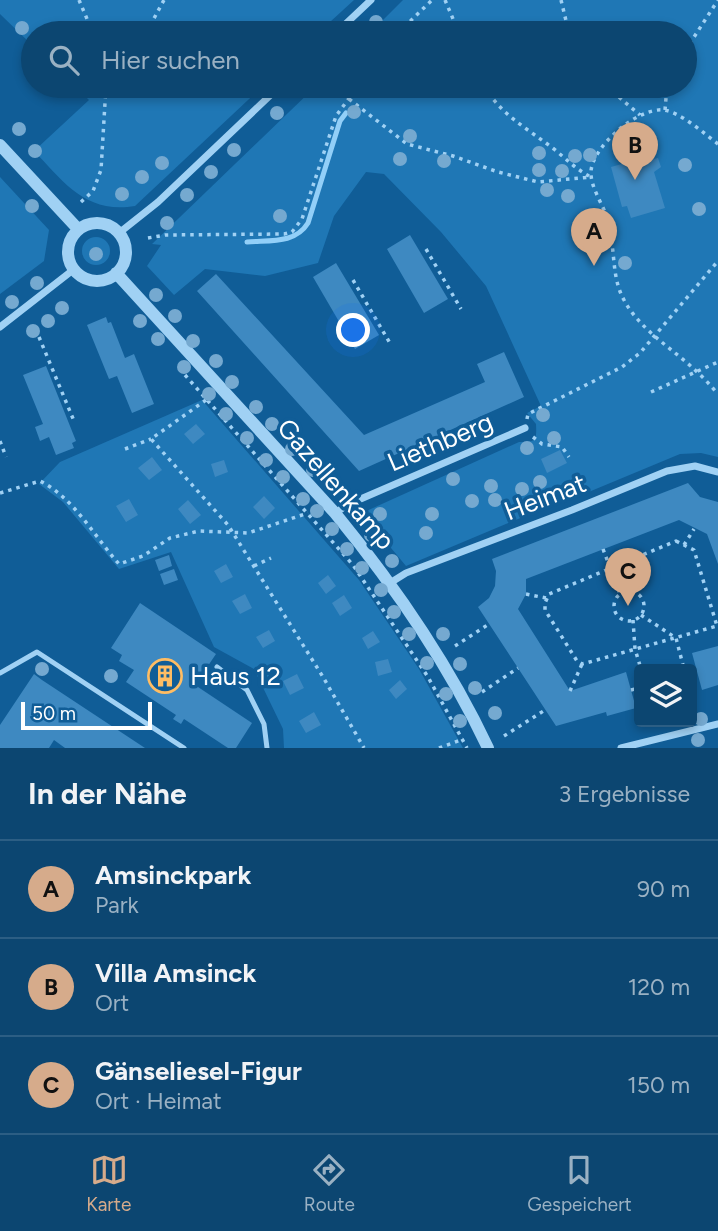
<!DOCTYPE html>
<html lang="de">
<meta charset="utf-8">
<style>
:root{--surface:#0c4671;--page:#154d76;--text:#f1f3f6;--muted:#9ab1c3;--line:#2c5e84;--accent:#d6ab8b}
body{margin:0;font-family:Figtree,sans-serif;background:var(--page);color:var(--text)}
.controls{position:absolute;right:21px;bottom:21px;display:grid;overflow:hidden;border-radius:7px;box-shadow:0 4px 10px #0003}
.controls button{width:63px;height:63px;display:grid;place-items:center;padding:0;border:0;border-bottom:2px solid var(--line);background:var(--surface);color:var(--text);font:35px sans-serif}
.scale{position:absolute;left:21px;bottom:18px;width:131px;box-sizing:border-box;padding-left:7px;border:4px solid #fff;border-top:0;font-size:19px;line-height:24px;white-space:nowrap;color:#fff;-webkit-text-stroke:5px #105d97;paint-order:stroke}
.you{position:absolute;left:354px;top:331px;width:24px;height:24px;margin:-18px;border:5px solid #fff;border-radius:50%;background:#1a73e8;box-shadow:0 0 0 10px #1a73e833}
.badge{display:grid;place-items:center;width:46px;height:46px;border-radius:50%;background:var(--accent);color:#111;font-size:23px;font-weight:700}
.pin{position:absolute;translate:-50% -58px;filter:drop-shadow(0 2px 4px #0008)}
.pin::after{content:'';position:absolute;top:37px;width:24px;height:21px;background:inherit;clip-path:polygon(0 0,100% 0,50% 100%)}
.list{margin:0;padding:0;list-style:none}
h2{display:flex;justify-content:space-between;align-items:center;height:91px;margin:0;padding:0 28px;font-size:30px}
h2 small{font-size:23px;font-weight:400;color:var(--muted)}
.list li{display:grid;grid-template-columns:46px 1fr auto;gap:21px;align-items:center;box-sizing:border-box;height:98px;padding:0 28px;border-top:2px solid var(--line)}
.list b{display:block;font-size:26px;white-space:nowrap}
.list p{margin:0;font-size:23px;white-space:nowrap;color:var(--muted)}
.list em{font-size:23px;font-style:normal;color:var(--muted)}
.icon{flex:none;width:38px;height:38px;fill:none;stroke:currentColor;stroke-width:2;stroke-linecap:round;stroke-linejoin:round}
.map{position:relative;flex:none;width:718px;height:748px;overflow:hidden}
.search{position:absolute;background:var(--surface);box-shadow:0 4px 10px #0003;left:21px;right:21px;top:21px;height:77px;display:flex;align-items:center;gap:18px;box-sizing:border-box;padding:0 24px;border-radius:38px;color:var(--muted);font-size:26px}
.sheet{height:385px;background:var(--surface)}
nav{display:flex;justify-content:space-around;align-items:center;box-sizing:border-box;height:98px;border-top:2px solid var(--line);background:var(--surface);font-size:19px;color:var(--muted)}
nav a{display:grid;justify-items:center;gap:4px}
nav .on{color:var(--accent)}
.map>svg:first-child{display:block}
.green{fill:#1f77b5}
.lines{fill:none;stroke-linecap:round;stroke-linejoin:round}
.stream{stroke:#92cff8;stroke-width:5}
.building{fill:#3e89c1}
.path{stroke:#a0d1f4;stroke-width:3.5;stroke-dasharray:3.5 5;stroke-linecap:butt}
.service{stroke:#a0d1f4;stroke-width:5}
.minor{stroke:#a0d1f4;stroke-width:7}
.tertiary{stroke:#a0d1f4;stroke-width:12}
.tree{fill:#75a9d0}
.labels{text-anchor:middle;stroke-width:7;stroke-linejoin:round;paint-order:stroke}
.street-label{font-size:26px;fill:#fff;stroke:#105d97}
.poi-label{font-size:26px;fill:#fff;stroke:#105d97;text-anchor:start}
</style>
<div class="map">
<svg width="718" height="748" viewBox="0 0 718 748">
<rect width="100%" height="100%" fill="#105d97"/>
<path class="green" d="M0,0H354L318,33H33V46L0,14Z
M403,0H718V457L701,453L680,454L579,496L575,495L406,566L362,513L519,442C535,442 537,442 536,424L527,413L541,406L486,286L441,232L384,174L366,172L334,216L318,263L265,276L205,269L174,295L147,266L161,245L152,244L316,86H685V33H370Z
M75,86H263L135,206C85,214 64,182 34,151L89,100Z
M0,177L49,230L44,261L0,294Z
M82 251a14 14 0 1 1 28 0a14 14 0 1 1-28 0Z
M202,400L359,580L419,669L463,748H284L283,729L254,669L214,647L171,552L119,569L63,502L39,484L60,462Z"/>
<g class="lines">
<path class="stream" d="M247,242C270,240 295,244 308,223L340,121L346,113"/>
</g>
<path class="building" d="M643,158L649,160L658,158L661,167L654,172L665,208L631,218L627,206L622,207L611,167Z
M410,235L448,299L424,313L387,249Z
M336,263L379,335L355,349L313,277Z
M216,274L364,435L485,382L477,364L504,352L524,397L359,471L197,291Z
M106,317L108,323L111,322L125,358L134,354L154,404L132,413L117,376L109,379L87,325Z
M46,366L76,441L72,443L74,448L56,455L49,437L40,441L35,427L43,424L23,375Z
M196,424L205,434L193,444L184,434Z
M560,450L567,463L547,473L541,459Z
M152,457L162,470L149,480L138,468Z
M224,460L228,472L215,477L211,464Z
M688,483L700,497L718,502V564L707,534L679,520L526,579V594L518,609L570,691L626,672L636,708L607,716L606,712L556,726L478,607L489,598L495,586L496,571L492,559Z
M264,496L275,508L264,519L253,507Z
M129,499L138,515L126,522L116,506Z
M188,500L201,515L190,524L178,509Z
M169,555L172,566L159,571L155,560Z
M226,564L233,577L221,583L214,571Z
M174,569L178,580L164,585L160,574Z
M328,575L336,586L326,594L318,583Z
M245,594L252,608L240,614L232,601Z
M344,595L352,608L340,616L332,603Z
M140,603L216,654L195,685L252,723L236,748H228L184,719L181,724L173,719L176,715L126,682L134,670L119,661L122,655L111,648Z
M269,630L275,641L263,648L256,637Z
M373,631L380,642L368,649L362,638Z
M718,646V685L702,690L692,653Z
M388,659L392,672L378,676L375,662Z
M34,674L42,680L145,748H65L54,740L49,748H0V725Z
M297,674L304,688L290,695L283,681Z
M400,680L407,689L396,699L389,690Z
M314,712L321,725L306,733L299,721Z"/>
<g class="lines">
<path class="path" d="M79,0L93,33
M445,0L459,33
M561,0L569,33
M146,33L164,0
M398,33L432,0
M685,51L718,0
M484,86C501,115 528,129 554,149C566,159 576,169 589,176
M606,86L640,115
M349,99L407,144L453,156L498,172L538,182L591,177
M665,110L667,86
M718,144C705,134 680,112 664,110C638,107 593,146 591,171C590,186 602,203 607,217C609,224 610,231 611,238C615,260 613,280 624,300C640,330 672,348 696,371C704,378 711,386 718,394
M81,202L93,191L101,170L106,86
M148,238L165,235L284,234L292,232L302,219L336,116L358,86
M426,249L461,309
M353,280L391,345
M39,337L74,421
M185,375L353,565L428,677L467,748
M651,392L718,362
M206,400L151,439L228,525L323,677L364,748
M527,419L528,414L622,367L640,353L718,261
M533,437L542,444L562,447L569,457
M0,441L6,457
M125,449L151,439
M0,493L40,481C74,498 94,536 119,564L143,556L170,538L199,531L248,533L308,513
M676,541L694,550L717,626L586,663L582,664L577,661L545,610V603L549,594Z
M684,545L694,529
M603,549L620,594
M254,566L271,558
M614 606a15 15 0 1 1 30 0a15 15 0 1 1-30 0Z
M526,594L546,598
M641,615L676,638L684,669
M633,620L635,649L641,669
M455,646L489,624
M692,673L697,672
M631,690L639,688
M570,691L582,664
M482,692L518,668
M692,699L696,717
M504,736L545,710
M439,748L463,739"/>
<path class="service" d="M217,667L247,690L264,724L267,748
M0,673L37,652L184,748"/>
<path class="minor" d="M336,33L371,0
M119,233L158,202L280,86
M0,327L73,270
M335,513L349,504L525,428
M390,583L406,573L572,510L667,471L695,466L718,472
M621,748L718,724"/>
<path class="tertiary" d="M0,145L78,229
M68 252a29 29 0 1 1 58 0a29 29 0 1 1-58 0Z
M116,273L335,513C394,585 448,663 488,748"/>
</g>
<g class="tree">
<circle cx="376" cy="22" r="7"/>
<circle cx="22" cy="28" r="7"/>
<circle cx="354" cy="112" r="7"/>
<circle cx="277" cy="113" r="7"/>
<circle cx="19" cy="129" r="7"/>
<circle cx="410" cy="136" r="7"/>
<circle cx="648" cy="141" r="7"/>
<circle cx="234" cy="150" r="7"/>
<circle cx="35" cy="151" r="7"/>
<circle cx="539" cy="153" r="7"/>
<circle cx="590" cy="155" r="7"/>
<circle cx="575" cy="156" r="7"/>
<circle cx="400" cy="159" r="7"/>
<circle cx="444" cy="161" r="7"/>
<circle cx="162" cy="163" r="7"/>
<circle cx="685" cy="165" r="7"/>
<circle cx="539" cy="170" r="7"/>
<circle cx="562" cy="171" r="7"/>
<circle cx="211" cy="172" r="7"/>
<circle cx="142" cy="177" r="7"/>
<circle cx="547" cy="190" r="7"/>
<circle cx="122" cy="194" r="7"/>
<circle cx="187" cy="195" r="7"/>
<circle cx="568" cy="196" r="7"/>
<circle cx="32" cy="206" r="7"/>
<circle cx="699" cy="209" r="7"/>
<circle cx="280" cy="216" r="7"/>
<circle cx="167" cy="223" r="7"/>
<circle cx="590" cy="241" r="7"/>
<circle cx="96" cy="254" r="7"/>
<circle cx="625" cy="263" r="7"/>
<circle cx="37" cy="283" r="7"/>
<circle cx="156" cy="295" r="7"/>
<circle cx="12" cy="302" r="7"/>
<circle cx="62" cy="308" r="7"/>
<circle cx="175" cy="316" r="7"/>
<circle cx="48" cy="321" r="7"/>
<circle cx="140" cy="321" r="7"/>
<circle cx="33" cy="331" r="7"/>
<circle cx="158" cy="339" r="7"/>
<circle cx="193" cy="341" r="7"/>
<circle cx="216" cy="361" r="7"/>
<circle cx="184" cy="367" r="7"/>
<circle cx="232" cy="382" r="7"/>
<circle cx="209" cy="394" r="7"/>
<circle cx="256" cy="407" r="7"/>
<circle cx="226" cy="414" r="7"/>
<circle cx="543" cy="415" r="7"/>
<circle cx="272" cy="424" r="7"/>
<circle cx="247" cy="438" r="7"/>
<circle cx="554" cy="438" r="7"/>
<circle cx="527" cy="448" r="7"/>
<circle cx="292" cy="449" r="7"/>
<circle cx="266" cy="460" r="7"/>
<circle cx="313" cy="470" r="7"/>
<circle cx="283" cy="477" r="7"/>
<circle cx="453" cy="479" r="7"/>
<circle cx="540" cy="482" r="7"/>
<circle cx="491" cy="486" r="7"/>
<circle cx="522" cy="489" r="7"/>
<circle cx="303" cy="499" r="7"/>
<circle cx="495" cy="500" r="7"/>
<circle cx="472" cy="501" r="7"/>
<circle cx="317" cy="511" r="7"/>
<circle cx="380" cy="514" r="7"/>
<circle cx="432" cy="514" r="7"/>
<circle cx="332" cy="529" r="7"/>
<circle cx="426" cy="533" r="7"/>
<circle cx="371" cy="535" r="7"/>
<circle cx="347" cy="549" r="7"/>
<circle cx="392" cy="561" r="7"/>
<circle cx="362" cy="568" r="7"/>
<circle cx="381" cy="590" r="7"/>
<circle cx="394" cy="612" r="7"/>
<circle cx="409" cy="634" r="7"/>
<circle cx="443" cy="634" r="7"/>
<circle cx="427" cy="663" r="7"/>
<circle cx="460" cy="664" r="7"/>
<circle cx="42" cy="669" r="7"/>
<circle cx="111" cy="676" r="7"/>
<circle cx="475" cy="688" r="7"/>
<circle cx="446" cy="694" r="7"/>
<circle cx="495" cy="713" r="7"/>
<circle cx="701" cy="719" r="7"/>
<circle cx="460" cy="721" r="7"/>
<circle cx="698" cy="740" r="7"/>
</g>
<defs>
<g id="building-ring" transform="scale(1.75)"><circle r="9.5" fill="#105d97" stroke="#ffbd63" stroke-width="1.5"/><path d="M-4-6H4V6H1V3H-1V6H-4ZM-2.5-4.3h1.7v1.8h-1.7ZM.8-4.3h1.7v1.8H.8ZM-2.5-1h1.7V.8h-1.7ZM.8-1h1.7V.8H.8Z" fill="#ffbd63"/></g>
</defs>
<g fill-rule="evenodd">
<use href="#building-ring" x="165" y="676"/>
</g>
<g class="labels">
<g class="street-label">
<text transform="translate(440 442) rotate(-23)" y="9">Liethberg</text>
<text transform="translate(336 484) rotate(49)" y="9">Gazellenkamp</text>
<text transform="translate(545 497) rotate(-21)" y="9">Heimat</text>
</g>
<g class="poi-label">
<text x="190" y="685">Haus 12</text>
</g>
</g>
</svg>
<div class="controls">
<button><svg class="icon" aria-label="layers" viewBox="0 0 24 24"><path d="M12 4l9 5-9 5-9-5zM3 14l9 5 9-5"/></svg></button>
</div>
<div class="scale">50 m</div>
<div class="you"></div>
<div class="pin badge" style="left:594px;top:266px">A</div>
<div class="pin badge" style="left:635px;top:180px">B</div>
<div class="pin badge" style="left:628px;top:606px">C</div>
<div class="search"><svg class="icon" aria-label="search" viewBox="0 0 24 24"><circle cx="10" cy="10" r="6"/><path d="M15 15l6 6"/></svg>Hier suchen</div>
</div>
<section class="sheet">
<h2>In der Nähe<small>3 Ergebnisse</small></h2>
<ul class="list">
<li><span class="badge">A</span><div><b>Amsinckpark</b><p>Park</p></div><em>90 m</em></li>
<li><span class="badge">B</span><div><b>Villa Amsinck</b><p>Ort</p></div><em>120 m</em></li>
<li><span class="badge">C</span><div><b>Gänseliesel-Figur</b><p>Ort · Heimat</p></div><em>150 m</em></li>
</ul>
</section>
<nav>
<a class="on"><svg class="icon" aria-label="map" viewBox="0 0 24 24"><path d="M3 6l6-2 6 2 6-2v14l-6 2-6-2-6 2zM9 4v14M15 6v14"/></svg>Karte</a>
<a><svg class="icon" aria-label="directions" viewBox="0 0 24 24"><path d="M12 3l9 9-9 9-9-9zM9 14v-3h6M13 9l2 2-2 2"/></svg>Route</a>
<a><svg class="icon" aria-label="saved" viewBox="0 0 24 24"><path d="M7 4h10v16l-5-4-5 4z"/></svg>Gespeichert</a>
</nav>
